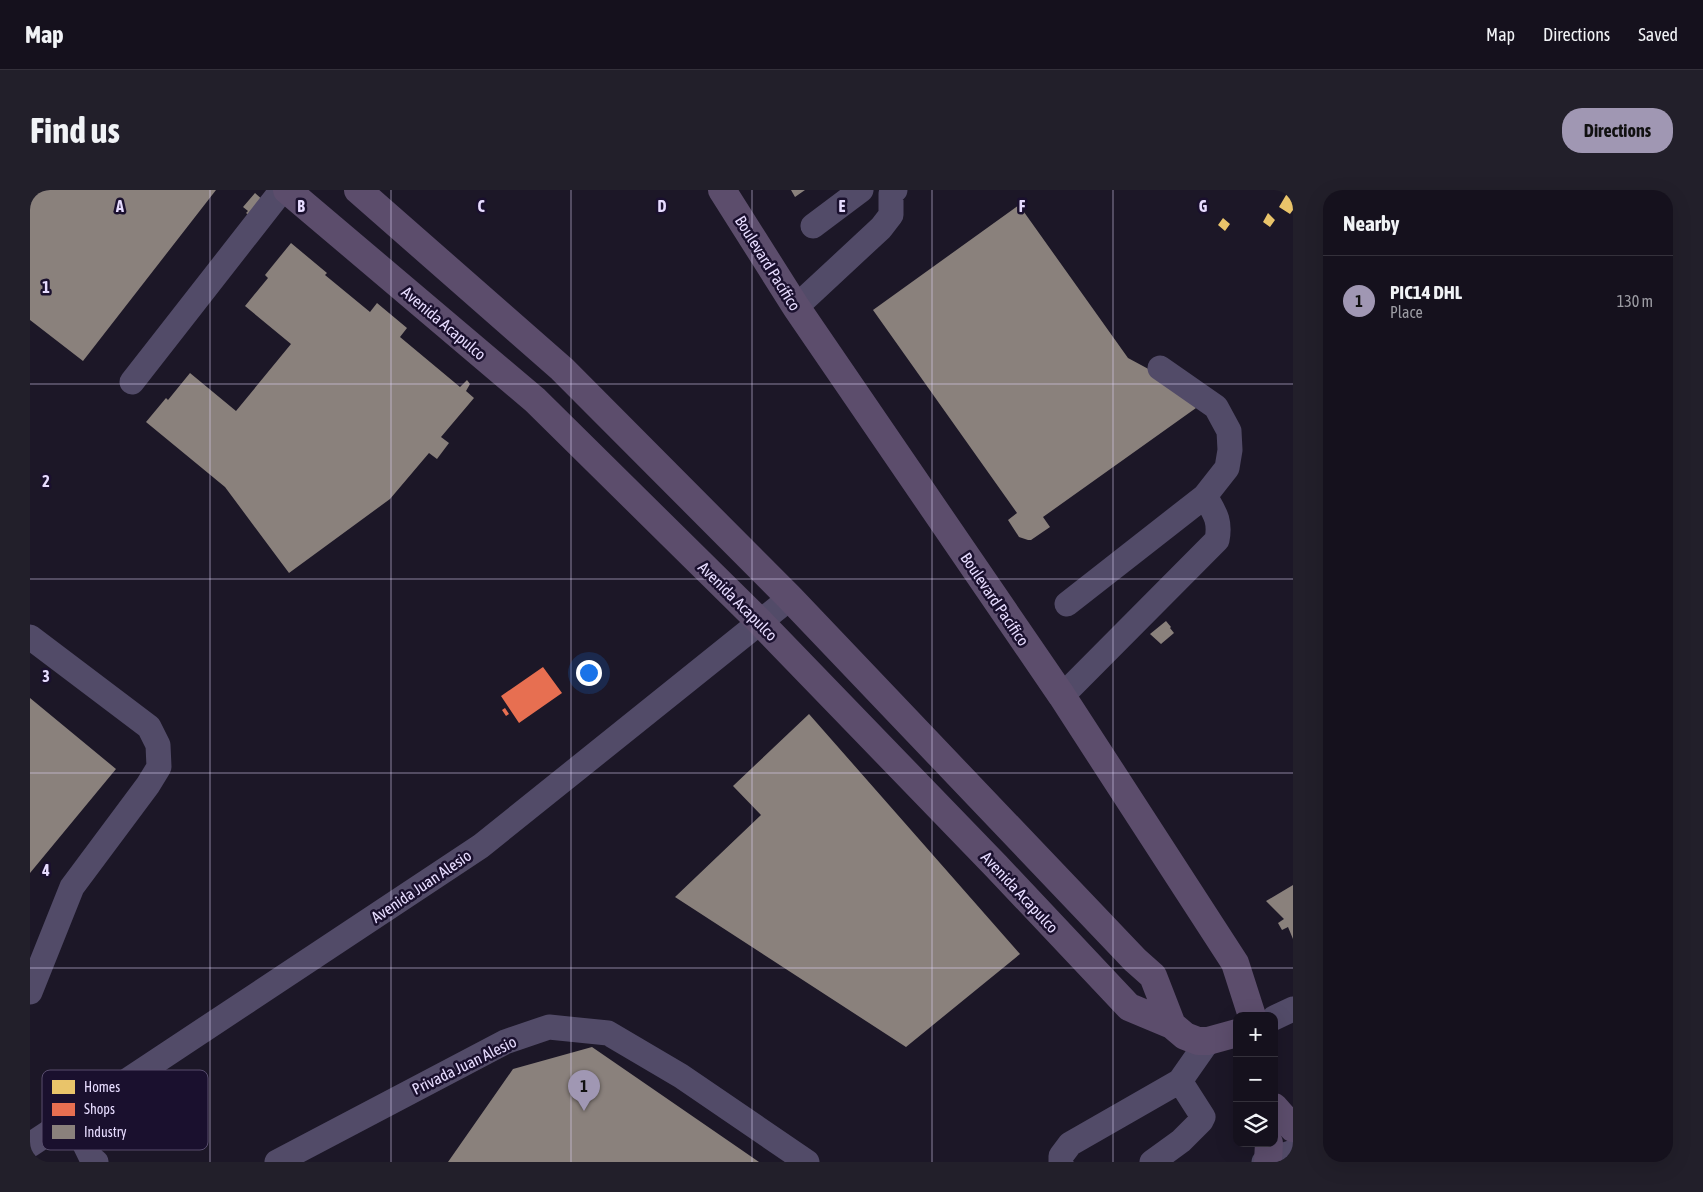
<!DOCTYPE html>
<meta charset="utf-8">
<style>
:root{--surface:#15111d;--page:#221f2a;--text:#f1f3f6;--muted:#9d9da4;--line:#34313b;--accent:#a097b3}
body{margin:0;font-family:"Asap Condensed",sans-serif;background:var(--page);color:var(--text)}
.controls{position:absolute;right:15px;bottom:15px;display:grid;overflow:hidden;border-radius:10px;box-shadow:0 5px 20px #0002}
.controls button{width:45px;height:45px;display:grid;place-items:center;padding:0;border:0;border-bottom:1px solid var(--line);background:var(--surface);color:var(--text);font:25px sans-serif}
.you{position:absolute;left:558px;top:482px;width:18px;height:18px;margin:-12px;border:4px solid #fff;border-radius:50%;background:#1a73e8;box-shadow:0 0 0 8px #1a73e833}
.badge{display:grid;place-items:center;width:32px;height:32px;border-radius:50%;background:var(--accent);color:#111;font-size:16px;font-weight:700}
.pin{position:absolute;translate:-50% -41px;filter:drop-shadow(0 1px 2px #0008)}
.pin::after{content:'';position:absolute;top:26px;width:18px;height:15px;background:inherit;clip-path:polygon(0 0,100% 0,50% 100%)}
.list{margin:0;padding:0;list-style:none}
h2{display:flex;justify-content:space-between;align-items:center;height:65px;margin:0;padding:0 20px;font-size:21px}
h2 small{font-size:16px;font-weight:400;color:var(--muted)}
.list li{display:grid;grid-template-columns:32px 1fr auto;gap:15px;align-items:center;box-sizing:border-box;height:90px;padding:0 20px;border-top:1px solid var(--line)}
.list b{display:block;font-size:19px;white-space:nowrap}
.list p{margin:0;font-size:16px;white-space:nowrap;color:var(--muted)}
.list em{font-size:16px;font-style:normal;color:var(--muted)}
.icon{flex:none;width:28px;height:28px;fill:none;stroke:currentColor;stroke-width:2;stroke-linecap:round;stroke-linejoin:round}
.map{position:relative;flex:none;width:1263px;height:972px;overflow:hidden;border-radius:20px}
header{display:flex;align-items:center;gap:30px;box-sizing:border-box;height:70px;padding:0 25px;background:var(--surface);border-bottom:1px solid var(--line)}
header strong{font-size:24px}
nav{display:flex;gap:28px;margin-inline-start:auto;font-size:18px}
.intro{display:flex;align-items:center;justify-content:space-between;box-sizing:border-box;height:120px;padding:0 30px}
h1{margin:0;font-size:35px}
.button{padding:12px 22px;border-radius:20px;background:var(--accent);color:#111;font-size:18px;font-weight:700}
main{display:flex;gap:30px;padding:0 30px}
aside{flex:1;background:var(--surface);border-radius:20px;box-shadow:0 5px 20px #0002}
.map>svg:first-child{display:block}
.homes{fill:#e9c46a}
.shops{fill:#e76f51}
.industry{fill:#8a817c}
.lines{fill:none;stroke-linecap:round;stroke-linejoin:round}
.minor{stroke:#524b68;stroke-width:25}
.major{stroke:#5c4d6c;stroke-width:28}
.grid{fill:none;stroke:#e7dcff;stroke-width:1;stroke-opacity:0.55}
.labels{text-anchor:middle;stroke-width:5;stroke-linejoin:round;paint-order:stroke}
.street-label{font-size:16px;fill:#e7dcff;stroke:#1a102e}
.key{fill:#1a102e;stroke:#584d6d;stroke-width:1}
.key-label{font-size:14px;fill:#e7dcff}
.grid-label{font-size:16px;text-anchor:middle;font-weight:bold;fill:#e7dcff;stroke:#1a102e;stroke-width:5;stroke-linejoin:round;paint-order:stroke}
</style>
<header>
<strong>Map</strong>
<nav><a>Map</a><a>Directions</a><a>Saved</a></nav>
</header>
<div class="intro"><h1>Find us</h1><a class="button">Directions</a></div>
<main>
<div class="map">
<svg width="1263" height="972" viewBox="0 0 1263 972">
<rect width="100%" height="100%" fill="#1c1727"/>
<path class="homes" d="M1259,0L1263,1V20L1260,24L1249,17Z
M1238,23L1245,30L1240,37L1233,32Z
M1193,28L1200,34L1195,41L1188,35Z"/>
<path class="shops" d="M513,477L532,503L489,533L471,506Z
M475,518L479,524L476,526L472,520Z"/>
<path class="industry" d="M0,0H186L53,171L0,130Z
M761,0H775L765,7Z
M225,3L234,11L220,26L216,23L218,21L213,17Z
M989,15L1098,168L1150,196L1166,218L1013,327L1020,337L1001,350H998L989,347L978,330L987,323L843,120Z
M261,53L297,83L295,85L340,122L347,113L377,138L370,147L430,197L437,190L440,194L436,201L444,208L411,247L419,253L407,269L399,263L360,309L259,383L195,297L116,232L136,208L138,210L160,183L206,221L261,154L215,116L238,88L235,85Z
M1136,431L1141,437L1140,438L1144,443L1131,454L1120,444Z
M0,508L86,579L0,683Z
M779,524L990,764L876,857L645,707L731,625L703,596Z
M1263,695V749L1258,737L1252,740L1248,733L1254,729L1236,711Z
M562,857L716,963L729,972H418L483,879Z"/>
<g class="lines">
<path class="minor" d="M783,36L831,0
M766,117L851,38L861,25V4L865,0
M1130,178L1186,217L1199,241L1200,260L1197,278L1175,306
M102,192L252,0
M0,447L119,537L128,555L129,577L118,595L42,697L0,802
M1032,506L1187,350C1191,330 1184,322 1175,306L1037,414
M1244,828L1263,819
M42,928L62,969L66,972
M0,955L451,656L760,408
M247,972L475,852L519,837L578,843L651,886L777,972
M1031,972V966L1040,954L1150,891L1178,851
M1122,972L1151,951L1171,931L1173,927L1150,891
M1234,972L1263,962"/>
<path class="major" d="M257,0L505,210L730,432L966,676L1099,817L1142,835L1155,846L1168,851H1178L1207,843
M328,0L532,179L760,408L1105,770L1123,786L1142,835
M692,0L766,117L1032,506L1205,773L1222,826
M1244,917L1263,938
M1238,972L1239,953"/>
</g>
<path class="grid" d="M180,0V972M361,0V972M541,0V972M722,0V972M902,0V972M1083,0V972M0,194H1263M0,389H1263M0,583H1263M0,778H1263"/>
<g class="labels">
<g class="street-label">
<text transform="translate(738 73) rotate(58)" y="6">Boulevard Pacífico</text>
<text transform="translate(414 133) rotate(40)" y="6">Avenida Acapulco</text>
<text transform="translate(965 409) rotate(56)" y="6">Boulevard Pacífico</text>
<text transform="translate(708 411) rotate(45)" y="6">Avenida Acapulco</text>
<text transform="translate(391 696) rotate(-34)" y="6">Avenida Juan Alesio</text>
<text transform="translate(990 702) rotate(47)" y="6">Avenida Acapulco</text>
<text transform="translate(434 875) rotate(-26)" y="6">Privada Juan Alesio</text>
</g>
</g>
<rect x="12" y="880" width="166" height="80" rx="8" class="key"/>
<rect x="22" y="890" width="23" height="14" fill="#e9c46a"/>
<rect x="22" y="913" width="23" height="13" fill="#e76f51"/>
<rect x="22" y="935" width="23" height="14" fill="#8a817c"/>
<g class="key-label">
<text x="54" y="902">Homes</text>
<text x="54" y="924">Shops</text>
<text x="54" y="947">Industry</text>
</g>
<g class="grid-label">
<text x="90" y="22">A</text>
<text x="271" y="22">B</text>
<text x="451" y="22">C</text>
<text x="632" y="22">D</text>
<text x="812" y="22">E</text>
<text x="992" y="22">F</text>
<text x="1173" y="22">G</text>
<text x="16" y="103">1</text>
<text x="16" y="297">2</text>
<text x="16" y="492">3</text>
<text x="16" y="686">4</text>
</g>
</svg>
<div class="controls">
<button>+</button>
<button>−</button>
<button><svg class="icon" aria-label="layers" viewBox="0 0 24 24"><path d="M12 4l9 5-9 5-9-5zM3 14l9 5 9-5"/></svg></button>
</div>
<div class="you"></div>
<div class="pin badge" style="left:554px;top:921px">1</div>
</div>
<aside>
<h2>Nearby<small></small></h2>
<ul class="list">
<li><span class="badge">1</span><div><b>PIC14 DHL</b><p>Place</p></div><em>130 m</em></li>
</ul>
</aside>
</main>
